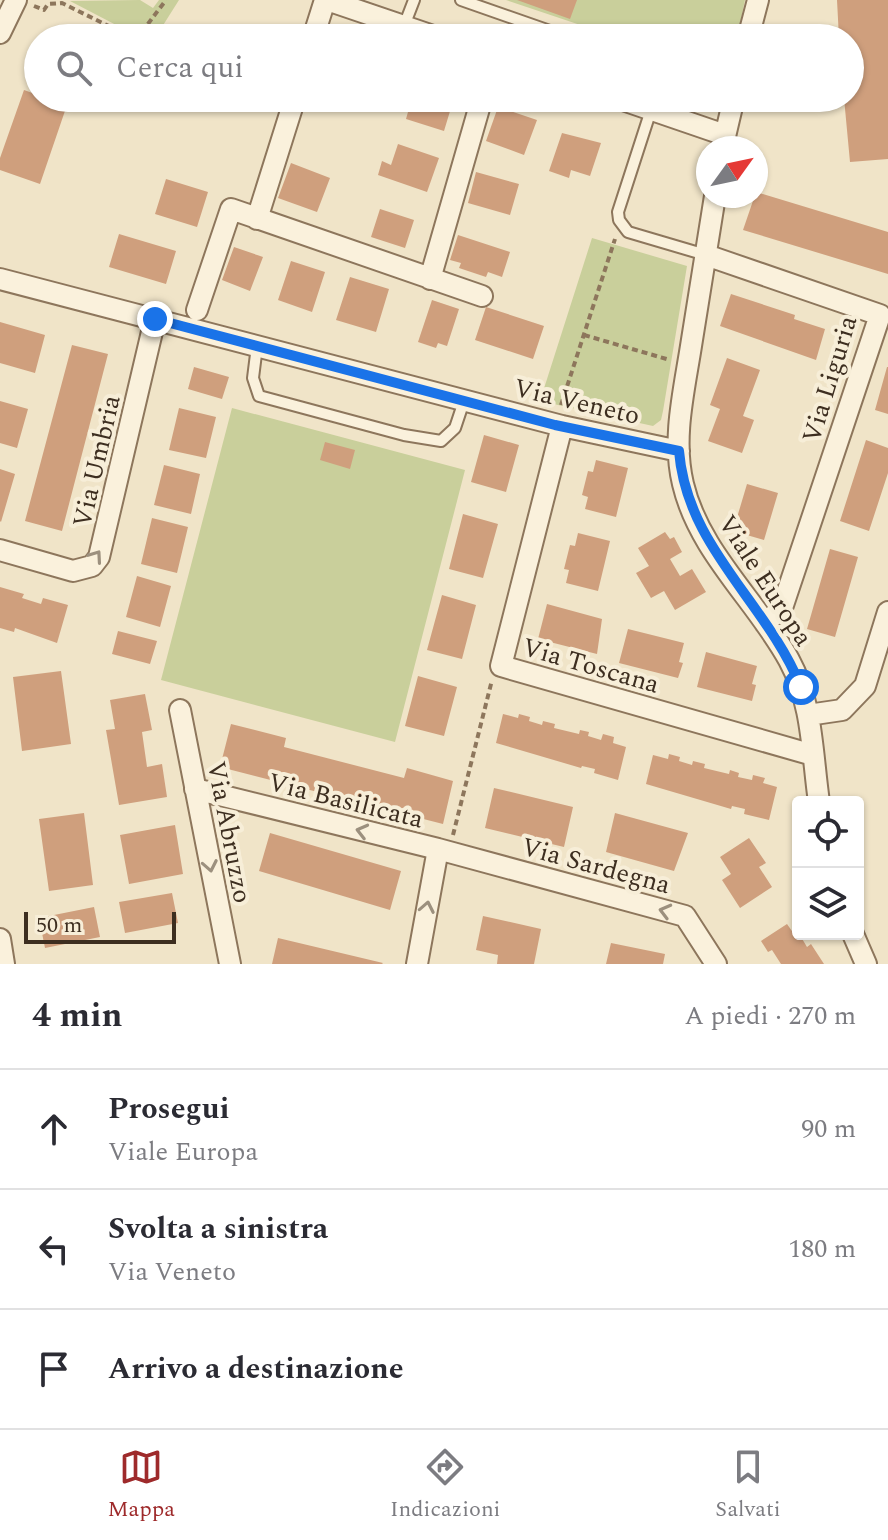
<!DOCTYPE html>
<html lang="it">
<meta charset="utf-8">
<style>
:root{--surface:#fff;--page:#f2f2f3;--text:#2b2b33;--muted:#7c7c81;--line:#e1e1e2;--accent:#9e2a2b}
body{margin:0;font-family:Spectral,serif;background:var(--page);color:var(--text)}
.controls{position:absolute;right:24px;bottom:24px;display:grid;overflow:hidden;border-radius:8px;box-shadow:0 2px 6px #0004}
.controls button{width:72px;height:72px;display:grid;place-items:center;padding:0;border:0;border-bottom:2px solid var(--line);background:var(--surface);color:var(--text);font:40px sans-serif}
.compass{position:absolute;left:696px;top:136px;width:72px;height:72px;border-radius:50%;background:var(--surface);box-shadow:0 2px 6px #0004;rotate:57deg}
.scale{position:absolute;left:24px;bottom:20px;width:152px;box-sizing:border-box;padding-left:8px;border:4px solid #3d2e20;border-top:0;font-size:22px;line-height:28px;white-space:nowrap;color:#3d2e20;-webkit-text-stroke:6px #f7eed8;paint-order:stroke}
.stop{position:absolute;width:24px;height:24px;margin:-18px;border:6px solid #1a73e8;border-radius:50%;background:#fff}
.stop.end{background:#1a73e8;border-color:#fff;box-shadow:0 2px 8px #0008}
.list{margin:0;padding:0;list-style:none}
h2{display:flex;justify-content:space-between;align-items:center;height:104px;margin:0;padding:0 32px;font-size:34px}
h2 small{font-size:26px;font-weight:400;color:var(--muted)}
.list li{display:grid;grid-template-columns:52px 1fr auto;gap:24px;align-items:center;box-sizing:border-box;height:120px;padding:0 32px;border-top:2px solid var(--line)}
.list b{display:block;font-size:30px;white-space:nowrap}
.list p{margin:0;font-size:26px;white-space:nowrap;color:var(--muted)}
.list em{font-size:26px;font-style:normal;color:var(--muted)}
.icon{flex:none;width:44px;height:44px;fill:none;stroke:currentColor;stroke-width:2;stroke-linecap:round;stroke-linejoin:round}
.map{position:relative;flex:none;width:888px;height:964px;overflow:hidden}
.search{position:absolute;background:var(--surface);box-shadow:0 2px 6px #0004;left:24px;right:24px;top:24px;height:88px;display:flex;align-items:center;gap:20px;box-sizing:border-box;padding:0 28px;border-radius:44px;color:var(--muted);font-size:30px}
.sheet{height:464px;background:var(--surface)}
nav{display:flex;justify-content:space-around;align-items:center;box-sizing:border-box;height:112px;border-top:2px solid var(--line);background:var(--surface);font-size:22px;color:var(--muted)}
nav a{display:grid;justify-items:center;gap:4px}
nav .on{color:var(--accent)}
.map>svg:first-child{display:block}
.green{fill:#c9cf9b}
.building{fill:#cf9f7d}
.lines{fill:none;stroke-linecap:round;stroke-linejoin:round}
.service-casing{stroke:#8d765c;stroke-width:14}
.minor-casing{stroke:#8d765c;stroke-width:24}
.path{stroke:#8d765c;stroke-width:4;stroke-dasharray:6 4;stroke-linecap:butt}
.service{stroke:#faf1dc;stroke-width:10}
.minor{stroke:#faf1dc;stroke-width:20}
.oneway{stroke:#9c907e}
.route{stroke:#1a73e8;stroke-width:10}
.labels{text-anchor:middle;stroke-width:8;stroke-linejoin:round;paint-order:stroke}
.street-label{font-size:26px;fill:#3d2e20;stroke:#f7eed8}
</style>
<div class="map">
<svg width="888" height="964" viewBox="0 0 888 964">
<rect width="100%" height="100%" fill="#f0e4c8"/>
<path class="green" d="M140,0L153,8L159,0H179L155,38H141L70,1Z
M506,0H745L737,38H619Z
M592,238L687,266L663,411L661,420L653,426L540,401Z
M232,408L465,470L395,742L161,680Z"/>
<path class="building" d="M517,0H577L570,19Z
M837,0H888V159L850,162L844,98H850V38H839Z
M24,90L38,95V98L67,105L40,184L0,170V158Z
M336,98H375L370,111Z
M412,98H454L444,131L406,119Z
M498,107L537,120L524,155L486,141Z
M562,133L601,143L590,176L571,170L569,178L549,171Z
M398,144L439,158L427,192L378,175L382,161L391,165Z
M291,163L330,178L317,212L278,198Z
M476,172L519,184L510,215L468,203Z
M166,179L208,192L197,227L155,214Z
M756,192L888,232V274L743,230Z
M380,209L414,220L405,248L371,237Z
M119,234L176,251L166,284L109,267Z
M458,235L510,252L502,277L488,272L486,277L459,268L461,263L450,260Z
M234,247L263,257L250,291L222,280Z
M291,261L325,272L312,312L278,300Z
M350,277L389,289L376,332L336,320Z
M731,294L795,315L794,319L825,329L816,360L720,326Z
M432,300L459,309L447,346L438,343L436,348L418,342Z
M486,307L544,326L533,359L475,340Z
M0,322L45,335L35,373L0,363Z
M72,345L108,354L62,531L25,521Z
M727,358L760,370L743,416L754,420L742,453L708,441L720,409L710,405Z
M194,367L229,377L222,399L188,389Z
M887,367H888V414L875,410Z
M0,401L28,409L17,448L0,443Z
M179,408L216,417L206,458L169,450Z
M484,435L519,445L506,492L471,482Z
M866,440L888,448V473L869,531L840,521Z
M325,442L355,450L350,469L320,460Z
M596,460L628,468L616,517L585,509L588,497L582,495L588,471L593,472Z
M164,465L200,474L191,514L154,505Z
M0,469L15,474L1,522L0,521Z
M747,484L778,493L764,540L733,531Z
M463,514L498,524L483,578L449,569Z
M152,518L188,527L177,573L141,564Z
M665,532L670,539L674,537L682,552L670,559L680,576L692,569L706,592L675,610L664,591L651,598L636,573L649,566L638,548Z
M578,533L610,541L598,591L566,583L569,570L564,569L570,545L575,546Z
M830,549L858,557L835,637L807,629Z
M137,576L171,586L160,627L126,617Z
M0,587L24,594L22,598L41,604L43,598L68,605L57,643L15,628L14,632L0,628Z
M442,595L476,605L462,659L427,650Z
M547,604L602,619L597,654L538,639Z
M628,629L684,643L679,662L683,663L678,678L619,663Z
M118,631L157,641L150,664L112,654Z
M706,652L757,666L752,684L756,685L752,701L697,687Z
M61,671L71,744L22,751L13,677Z
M418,676L457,687L444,736L405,726Z
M145,694L152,730L142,732L147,767L162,764L167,797L119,805L106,730L115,729L110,700Z
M503,714L518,718L519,714L530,717L529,721L542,725L543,721L555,724L554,728L579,734L580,730L589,732L588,736L601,740L603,734L614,737L613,743L626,747L618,780L594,773L595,769L582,766L581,768L496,743Z
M231,724L286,738L284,747L404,778L407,768L453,781L443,824L220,767Z
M669,754L680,757L679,761L692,765L693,761L705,764L704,768L729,774L730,770L739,773L738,777L752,780L753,775L765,778L763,783L777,787L769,820L744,814L745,809L732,806L731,809L646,784L653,755L668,759Z
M494,788L573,807L564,847L485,828Z
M84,813L93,885L49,891L39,819Z
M615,813L688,833L674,871L606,852Z
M175,825L183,874L129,884L120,835Z
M270,833L401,871L390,910L259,871Z
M749,838L766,863L759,867L772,887L740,908L722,880L731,874L720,857Z
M172,893L178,923L125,933L119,902Z
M94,907L100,937L45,948L39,918Z
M483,916L541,929L534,964H497L498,955L476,950Z
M787,924L794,934L798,932L807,947L811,944L824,964H781L772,950L768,952L761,941Z
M278,938L383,963L382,964H272Z
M611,943L665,954L663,964H606Z"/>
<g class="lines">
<g class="service-casing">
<path id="service" d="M461,0L570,38
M404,26L414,0
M651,110L618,212L619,220L628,232L706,255
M257,346L253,378L259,396L404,435L441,441L455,428L464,401"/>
</g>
<g class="minor-casing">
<path id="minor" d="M327,0L439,38
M0,33L16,0
M313,38L325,0
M748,38L758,0
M617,98L725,135
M723,145L734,98
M715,196C707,246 699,296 691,346C684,391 672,439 683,484C699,552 757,601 789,660C813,704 812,754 819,802
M257,219L295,98
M706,255L880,315L782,608L765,623
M0,279L562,426L679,451
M430,279L482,98
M197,310L231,209L482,296
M562,426L501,666L813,755
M0,550L73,571L92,566L99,557L155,319
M180,710L230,964
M808,715L842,710L865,686L888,612
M195,789L438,849L685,916L716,964
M853,934L866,964
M0,939L4,964
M417,964L438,849"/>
</g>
<path class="path" d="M34,6L44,10L48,4L62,3L127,35L141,33L166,0
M584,335L670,360
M561,405L615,239
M453,835L492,680"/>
<use href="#service" class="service"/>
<use href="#minor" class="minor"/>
</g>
<defs><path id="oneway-chevron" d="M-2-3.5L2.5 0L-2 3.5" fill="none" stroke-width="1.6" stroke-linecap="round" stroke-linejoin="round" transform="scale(2)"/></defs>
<g class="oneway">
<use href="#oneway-chevron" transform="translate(96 556) rotate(-55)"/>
<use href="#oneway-chevron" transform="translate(362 831) rotate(-166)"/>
<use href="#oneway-chevron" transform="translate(210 866) rotate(79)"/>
<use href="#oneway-chevron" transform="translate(427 907) rotate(-79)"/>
<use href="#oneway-chevron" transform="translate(665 911) rotate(-165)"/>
</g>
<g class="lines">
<path class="route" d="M155,319L555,425L679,451C687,548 766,601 801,687"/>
</g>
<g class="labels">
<g class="street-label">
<text transform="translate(829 379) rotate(-73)" y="9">Via Liguria</text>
<text transform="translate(577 401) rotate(13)" y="9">Via Veneto</text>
<text transform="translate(96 461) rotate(-77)" y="9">Via Umbria</text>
<text transform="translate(766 580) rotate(57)" y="9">Viale Europa</text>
<text transform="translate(591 665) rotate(16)" y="9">Via Toscana</text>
<text transform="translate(346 800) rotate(14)" y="9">Via Basilicata</text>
<text transform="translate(230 832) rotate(79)" y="9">Via Abruzzo</text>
<text transform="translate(596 865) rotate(15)" y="9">Via Sardegna</text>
</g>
</g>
</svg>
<div class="controls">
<button><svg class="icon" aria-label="locate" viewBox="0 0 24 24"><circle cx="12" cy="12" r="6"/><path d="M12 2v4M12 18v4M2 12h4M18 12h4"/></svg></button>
<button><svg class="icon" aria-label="layers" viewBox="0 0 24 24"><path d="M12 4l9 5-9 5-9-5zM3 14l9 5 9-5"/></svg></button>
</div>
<svg class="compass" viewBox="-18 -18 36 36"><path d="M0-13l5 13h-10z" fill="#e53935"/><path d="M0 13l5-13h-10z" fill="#7c7c81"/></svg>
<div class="scale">50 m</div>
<div class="stop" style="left:801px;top:687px"></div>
<div class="stop end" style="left:155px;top:319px"></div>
<div class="search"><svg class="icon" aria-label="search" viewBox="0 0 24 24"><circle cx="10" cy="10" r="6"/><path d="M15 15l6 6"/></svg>Cerca qui</div>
</div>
<section class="sheet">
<h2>4 min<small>A piedi · 270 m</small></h2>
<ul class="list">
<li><svg class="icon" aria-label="ahead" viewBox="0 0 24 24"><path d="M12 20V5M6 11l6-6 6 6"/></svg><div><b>Prosegui</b><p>Viale Europa</p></div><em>90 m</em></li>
<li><svg class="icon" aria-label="left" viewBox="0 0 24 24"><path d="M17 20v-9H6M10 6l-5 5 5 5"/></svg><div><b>Svolta a sinistra</b><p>Via Veneto</p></div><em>180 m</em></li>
<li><svg class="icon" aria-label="arrive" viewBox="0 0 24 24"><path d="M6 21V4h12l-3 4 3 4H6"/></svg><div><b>Arrivo a destinazione</b></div></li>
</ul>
</section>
<nav>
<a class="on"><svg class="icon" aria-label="map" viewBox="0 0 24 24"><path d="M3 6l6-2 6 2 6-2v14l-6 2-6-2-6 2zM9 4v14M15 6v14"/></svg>Mappa</a>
<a><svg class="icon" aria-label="directions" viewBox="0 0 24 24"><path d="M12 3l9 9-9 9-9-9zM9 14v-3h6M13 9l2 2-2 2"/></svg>Indicazioni</a>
<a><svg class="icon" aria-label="saved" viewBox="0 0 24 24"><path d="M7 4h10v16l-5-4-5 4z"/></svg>Salvati</a>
</nav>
